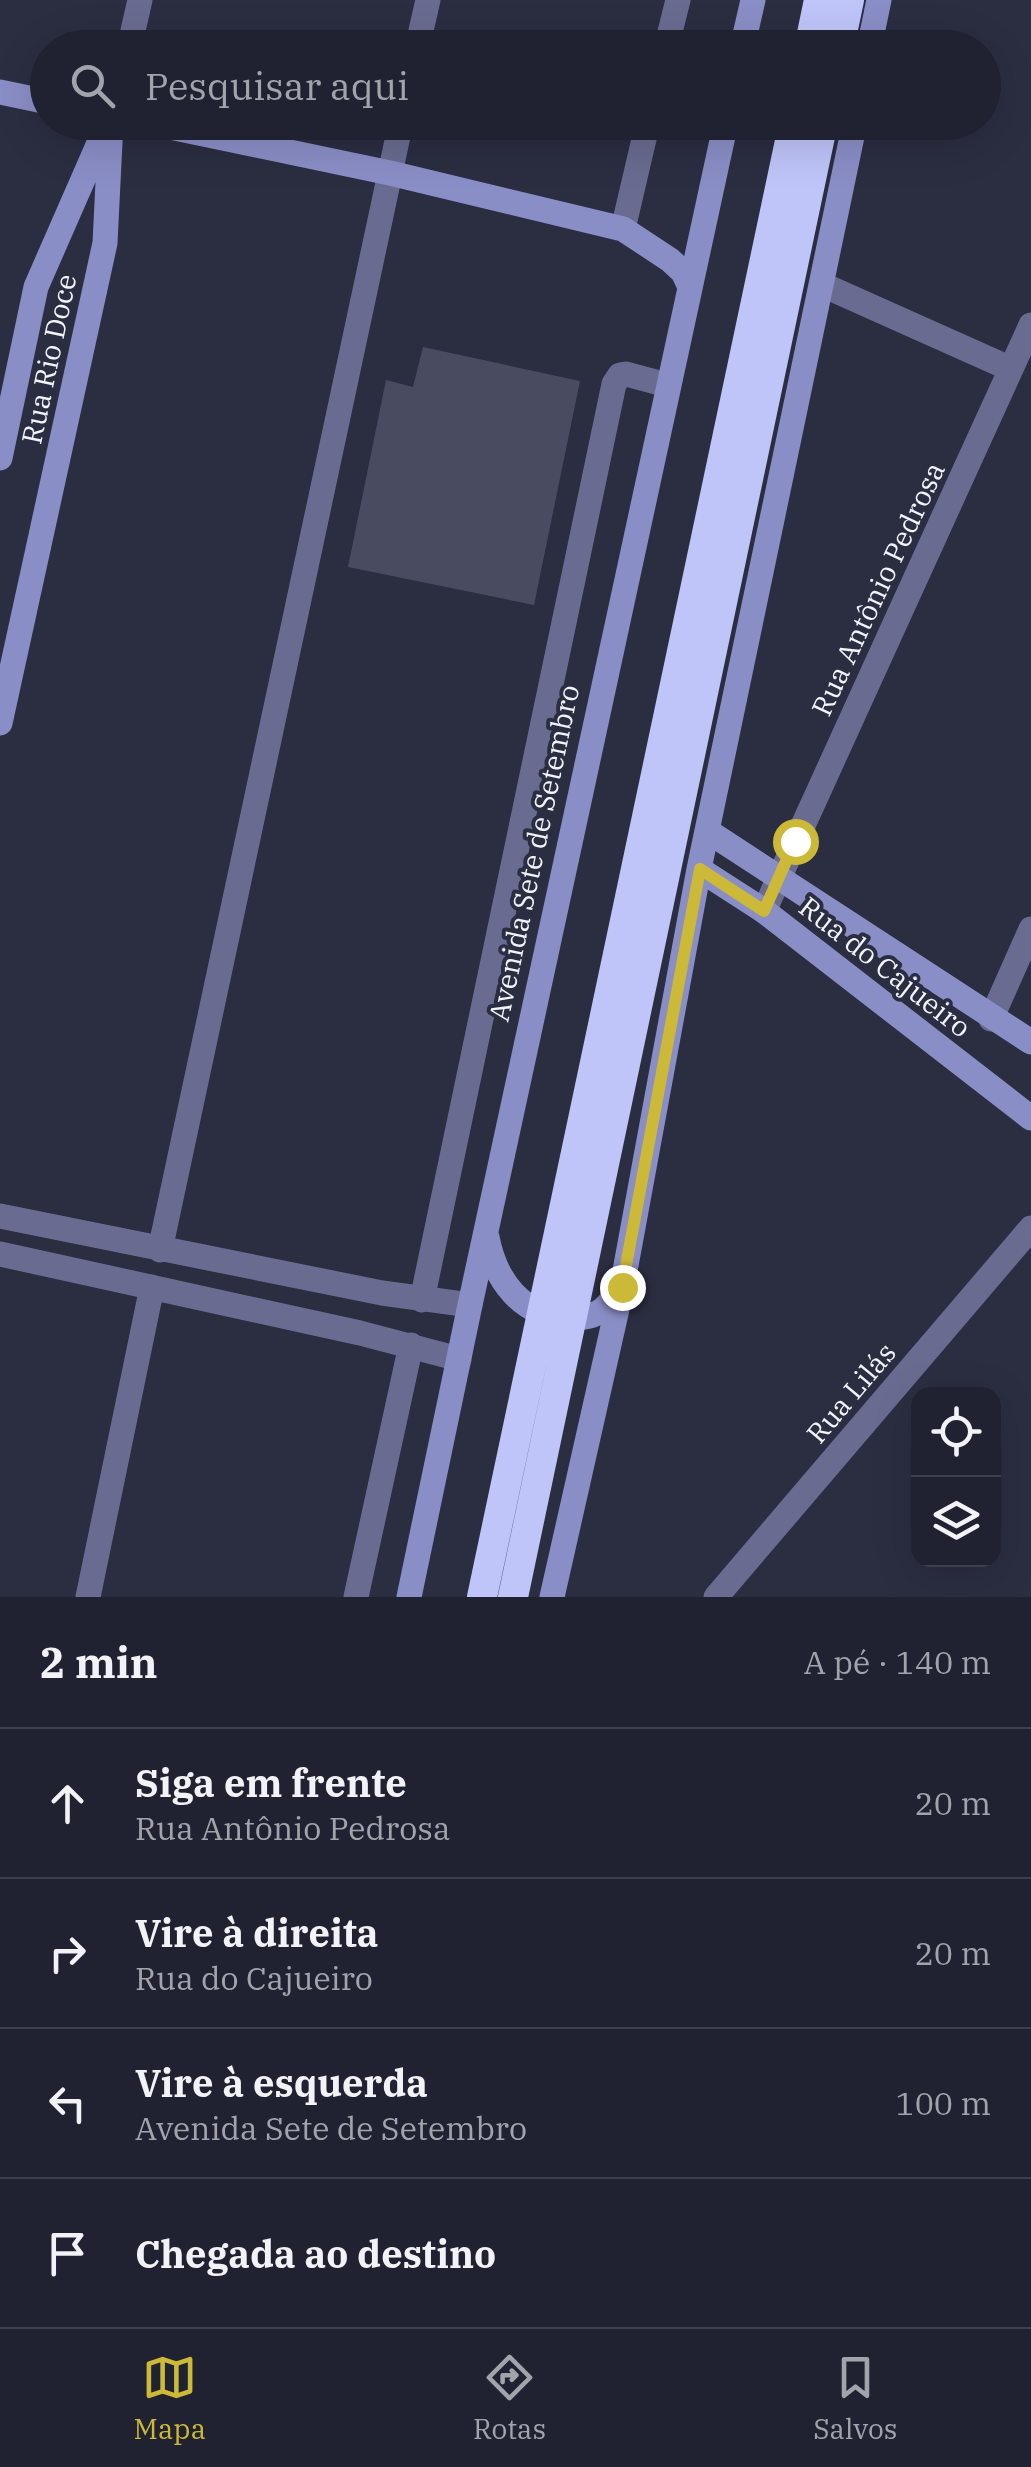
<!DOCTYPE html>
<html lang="pt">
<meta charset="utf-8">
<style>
:root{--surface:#202231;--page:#2d2f3d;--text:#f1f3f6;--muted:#a2a4ab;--line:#3d3f4d;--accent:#ccb938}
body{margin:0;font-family:"IBM Plex Serif",serif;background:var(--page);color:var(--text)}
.controls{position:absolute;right:30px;bottom:30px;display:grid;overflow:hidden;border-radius:20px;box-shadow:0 10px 40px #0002}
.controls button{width:90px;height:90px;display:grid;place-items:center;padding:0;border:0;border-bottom:2px solid var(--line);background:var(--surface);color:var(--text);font:50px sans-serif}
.stop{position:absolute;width:30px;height:30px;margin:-22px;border:8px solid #ccb938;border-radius:50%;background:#fff}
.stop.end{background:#ccb938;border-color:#fff;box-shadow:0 2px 10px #0008}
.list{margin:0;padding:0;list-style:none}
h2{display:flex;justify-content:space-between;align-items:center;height:130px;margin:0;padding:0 40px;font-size:42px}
h2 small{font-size:32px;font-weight:400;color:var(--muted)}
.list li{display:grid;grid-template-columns:65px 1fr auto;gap:30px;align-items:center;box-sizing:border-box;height:150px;padding:0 40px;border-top:2px solid var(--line)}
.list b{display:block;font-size:38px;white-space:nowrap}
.list p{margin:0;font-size:32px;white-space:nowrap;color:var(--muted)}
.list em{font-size:32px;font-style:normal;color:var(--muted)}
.icon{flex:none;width:55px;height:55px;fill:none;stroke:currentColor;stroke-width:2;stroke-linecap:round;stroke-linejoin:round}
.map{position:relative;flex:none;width:1031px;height:1597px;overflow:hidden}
.search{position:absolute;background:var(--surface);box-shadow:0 10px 40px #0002;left:30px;right:30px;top:30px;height:110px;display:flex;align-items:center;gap:25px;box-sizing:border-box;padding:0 35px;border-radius:55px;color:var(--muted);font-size:38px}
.sheet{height:730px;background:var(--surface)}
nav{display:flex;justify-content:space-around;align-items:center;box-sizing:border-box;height:140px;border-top:2px solid var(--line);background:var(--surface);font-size:28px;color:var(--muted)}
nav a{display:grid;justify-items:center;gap:5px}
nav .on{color:var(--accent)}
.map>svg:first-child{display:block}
.building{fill:#494b60}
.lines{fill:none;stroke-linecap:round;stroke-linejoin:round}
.street{stroke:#696c90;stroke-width:25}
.secondary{stroke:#8a8ec6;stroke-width:25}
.highway{stroke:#bfc4f9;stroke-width:30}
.highway-bridge{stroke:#bfc4f9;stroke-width:30}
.route{stroke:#ccb938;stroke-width:12}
.labels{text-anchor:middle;stroke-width:8;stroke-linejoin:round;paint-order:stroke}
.street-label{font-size:28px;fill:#f1f3fd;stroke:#2b2d41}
</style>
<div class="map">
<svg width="1031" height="1597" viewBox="0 0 1031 1597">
<rect width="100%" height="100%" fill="#2b2d41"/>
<path class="building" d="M423,347L580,381L534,605L348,567L386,380L413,387Z"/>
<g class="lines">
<path class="street" d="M129,48L140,0
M417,48L428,0
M666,48L678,0
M623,229L648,122
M823,285L1011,369
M764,911L1031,325
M991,1019L1031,929
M0,1216L382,1293L470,1305
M160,1250L401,122
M0,1254L360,1333L459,1359
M422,1300L614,384L620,375L626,374L667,385
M88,1597L152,1287
M356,1597L411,1345
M716,1597L1031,1228"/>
<path class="secondary" d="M742,48L753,0
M869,48L879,0
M0,92L48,102
M146,122L390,173L623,229L670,260L683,272L690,287
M0,458L36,287L106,127
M0,723L105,243L111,122
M709,832L1031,1042
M699,869L764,911L1031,1118
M487,1237C495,1280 521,1316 568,1318C579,1318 589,1318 599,1312C607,1308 614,1297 620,1289
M409,1597L470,1305L726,122
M552,1597L622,1287L699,869L855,122"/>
<path class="highway" d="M809,48L819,0
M839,48L849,0"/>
<path class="highway-bridge" d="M482,1597L794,122
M513,1597L823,122"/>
</g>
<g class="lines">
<path class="route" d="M622,1287L700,869L764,911L795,841"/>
</g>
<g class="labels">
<g class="street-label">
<text transform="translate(49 359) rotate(-78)" y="10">Rua Rio Doce</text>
<text transform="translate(878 589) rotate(-65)" y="10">Rua Antônio Pedrosa</text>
<text transform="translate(534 853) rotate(-78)" y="10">Avenida Sete de Setembro</text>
<text transform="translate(885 967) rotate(38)" y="10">Rua do Cajueiro</text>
<text transform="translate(851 1393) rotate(-50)" y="10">Rua Lilás</text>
</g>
</g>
</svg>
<div class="controls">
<button><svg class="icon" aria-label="locate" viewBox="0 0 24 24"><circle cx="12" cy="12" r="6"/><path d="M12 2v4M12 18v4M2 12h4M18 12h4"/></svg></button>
<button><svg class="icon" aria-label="layers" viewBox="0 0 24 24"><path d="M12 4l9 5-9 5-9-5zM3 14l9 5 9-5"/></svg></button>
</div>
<div class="stop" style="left:795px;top:841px"></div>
<div class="stop end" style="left:622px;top:1287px"></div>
<div class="search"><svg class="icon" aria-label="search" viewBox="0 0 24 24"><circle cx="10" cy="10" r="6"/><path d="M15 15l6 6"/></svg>Pesquisar aqui</div>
</div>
<section class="sheet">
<h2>2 min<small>A pé · 140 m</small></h2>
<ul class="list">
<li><svg class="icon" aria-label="ahead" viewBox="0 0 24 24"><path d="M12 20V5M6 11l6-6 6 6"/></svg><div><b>Siga em frente</b><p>Rua Antônio Pedrosa</p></div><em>20 m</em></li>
<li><svg class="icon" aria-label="right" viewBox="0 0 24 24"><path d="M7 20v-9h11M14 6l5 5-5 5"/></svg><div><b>Vire à direita</b><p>Rua do Cajueiro</p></div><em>20 m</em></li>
<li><svg class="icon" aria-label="left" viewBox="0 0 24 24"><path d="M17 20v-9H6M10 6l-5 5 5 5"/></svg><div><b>Vire à esquerda</b><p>Avenida Sete de Setembro</p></div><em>100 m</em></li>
<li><svg class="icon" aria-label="arrive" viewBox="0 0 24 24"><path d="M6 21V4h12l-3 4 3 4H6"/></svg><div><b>Chegada ao destino</b></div></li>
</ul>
</section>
<nav>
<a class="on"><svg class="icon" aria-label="map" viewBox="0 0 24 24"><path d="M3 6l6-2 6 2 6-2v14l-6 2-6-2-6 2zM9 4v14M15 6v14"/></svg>Mapa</a>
<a><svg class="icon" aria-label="directions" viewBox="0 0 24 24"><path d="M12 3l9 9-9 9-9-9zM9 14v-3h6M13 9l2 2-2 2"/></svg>Rotas</a>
<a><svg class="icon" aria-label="saved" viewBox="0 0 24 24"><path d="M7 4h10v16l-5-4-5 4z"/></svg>Salvos</a>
</nav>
